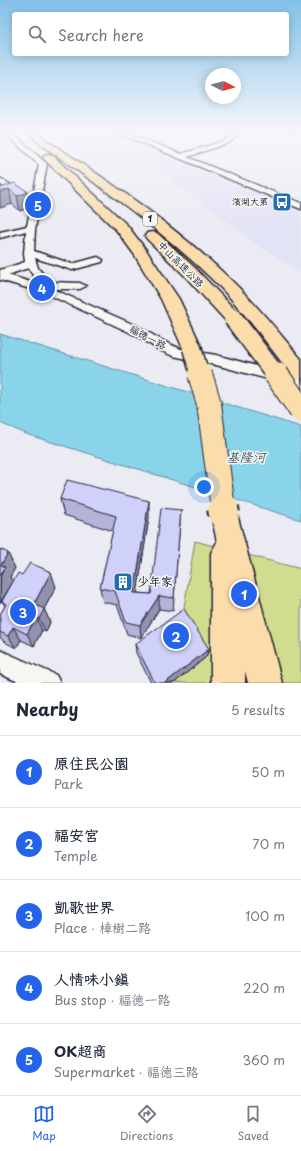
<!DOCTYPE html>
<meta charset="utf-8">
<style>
:root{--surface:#fff;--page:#f6f6f7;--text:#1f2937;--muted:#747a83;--line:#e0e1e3;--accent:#2563eb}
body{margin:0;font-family:"Playpen Sans","LXGW WenKai TC",sans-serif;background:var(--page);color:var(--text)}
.compass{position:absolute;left:205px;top:68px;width:36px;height:36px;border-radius:50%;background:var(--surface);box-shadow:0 2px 10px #0003;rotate:96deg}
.you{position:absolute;left:204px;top:487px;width:14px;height:14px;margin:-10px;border:3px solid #fff;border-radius:50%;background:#1a73e8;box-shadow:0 0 0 6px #1a73e833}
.badge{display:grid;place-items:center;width:26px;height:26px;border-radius:50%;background:var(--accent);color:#fff;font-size:13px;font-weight:700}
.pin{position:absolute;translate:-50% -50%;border:2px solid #fff;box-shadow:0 1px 4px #0006}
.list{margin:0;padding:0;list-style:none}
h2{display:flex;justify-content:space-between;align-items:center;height:52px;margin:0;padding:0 16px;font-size:17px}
h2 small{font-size:13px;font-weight:400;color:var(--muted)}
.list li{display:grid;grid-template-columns:26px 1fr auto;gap:12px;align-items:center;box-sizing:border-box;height:72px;padding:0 16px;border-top:1px solid var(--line)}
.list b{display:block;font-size:15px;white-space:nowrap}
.list p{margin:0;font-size:13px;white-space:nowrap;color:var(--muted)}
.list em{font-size:13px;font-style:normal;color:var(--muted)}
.icon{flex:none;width:22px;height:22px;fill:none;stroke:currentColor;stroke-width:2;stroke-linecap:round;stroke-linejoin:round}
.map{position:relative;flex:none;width:301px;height:683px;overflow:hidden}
.search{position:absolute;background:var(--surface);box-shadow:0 2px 10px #0003;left:12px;right:12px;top:12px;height:44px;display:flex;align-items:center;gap:10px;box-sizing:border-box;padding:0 14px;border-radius:4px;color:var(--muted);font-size:15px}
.sheet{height:412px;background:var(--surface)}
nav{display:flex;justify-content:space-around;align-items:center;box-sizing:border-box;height:56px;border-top:1px solid var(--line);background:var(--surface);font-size:11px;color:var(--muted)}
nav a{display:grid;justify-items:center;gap:2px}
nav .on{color:var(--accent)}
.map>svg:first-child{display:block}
.built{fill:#e3e3f6}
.green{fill:#d1dc8f;stroke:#7a7f65}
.water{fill:#8ad4ea;stroke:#608da4}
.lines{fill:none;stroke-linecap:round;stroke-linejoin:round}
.minor-casing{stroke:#22223b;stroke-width:3}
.highway-casing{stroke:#22223b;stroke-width:3}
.minor{fill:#f6f6f2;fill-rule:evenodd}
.highway{fill:#fbddab;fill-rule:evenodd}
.highway-bridge-far2-casing{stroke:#22223b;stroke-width:21;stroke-linecap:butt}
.highway-bridge-far1-casing{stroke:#22223b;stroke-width:26;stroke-linecap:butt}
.highway-bridge-casing{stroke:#22223b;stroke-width:34;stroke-linecap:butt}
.highway-bridge-far2{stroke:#fbddab;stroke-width:18}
.highway-bridge-far1{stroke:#fbddab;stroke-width:24}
.highway-bridge{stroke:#fbddab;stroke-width:30}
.wall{fill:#b3b4d7;stroke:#22223b}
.shaded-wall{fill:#9292af;stroke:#22223b}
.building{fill:#d0d1fa;stroke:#22223b}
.labels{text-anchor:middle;stroke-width:3;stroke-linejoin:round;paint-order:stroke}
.far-poi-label{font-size:9px;fill:#22223b;stroke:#f6f6f2;text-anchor:end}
.shield{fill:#f6f6f2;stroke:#626272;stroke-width:1}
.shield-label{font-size:9px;font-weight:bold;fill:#22223b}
.street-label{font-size:10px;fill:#22223b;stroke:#f6f6f2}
.near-poi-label{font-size:12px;fill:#22223b;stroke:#f6f6f2;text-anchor:start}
.near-water-label{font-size:13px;font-style:italic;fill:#415770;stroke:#f6f6f2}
</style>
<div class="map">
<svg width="301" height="683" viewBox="0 0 301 683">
<rect width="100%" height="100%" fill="#ebebf4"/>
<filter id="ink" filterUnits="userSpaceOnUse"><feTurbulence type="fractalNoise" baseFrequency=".025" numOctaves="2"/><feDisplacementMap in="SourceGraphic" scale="8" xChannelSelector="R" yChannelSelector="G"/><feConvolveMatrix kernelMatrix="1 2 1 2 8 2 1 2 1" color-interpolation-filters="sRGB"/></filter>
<g filter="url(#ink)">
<path class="built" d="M51,131H111L301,212V273L261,247L155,168L93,165L82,160L50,134Z"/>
<path class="green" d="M195,541L301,569V683H174L206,657L182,619Z"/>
<path class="water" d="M0,334L301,427V520L29,435L0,423Z"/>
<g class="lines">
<g class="minor-casing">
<path id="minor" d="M3,131H10L47,164L35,229L34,251L72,264L98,257L103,260L102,262L72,270L35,258L38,268L49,282L80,283L86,286L80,289H54L55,290L137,326L167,343L181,349L216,355L301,378V388L216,365L173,356L157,349L144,340L129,332L47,294L0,280V270L25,262L24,253L26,231L0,238V232L27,226L39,165ZM28,268L40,285L8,275Z
M114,131H123L181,154L224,141L230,137L234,131H240L234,139L228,143L187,157L301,203V209Z
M0,178L25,194L26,196L25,198H19L0,184Z
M0,650L56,675L60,683H21L0,674Z"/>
</g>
<g class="highway-casing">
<path id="highway" d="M26,131H37L46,140C112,183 177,227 233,282C258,306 279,333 301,359V380L294,378C270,348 248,316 221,288C166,233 103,188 40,144Z
M48,154L52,155L127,225L146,250L179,299L202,348L199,353L192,355L185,353L161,299L134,254L117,231L44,159L43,157L44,155Z
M152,232L157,233L195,268L239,314L242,318L239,322L233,324L227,322L183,274L147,239L145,236L147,233Z
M224,501L234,505L237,514L282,683H248L245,671V683H211V553L217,542L211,514L214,505Z"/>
</g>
<use href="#minor" class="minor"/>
<use href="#highway" class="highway"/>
<g class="highway-bridge-far2-casing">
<path id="highway-bridge-far2" d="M233,318L276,375
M192,348L200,375"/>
</g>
<g class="highway-bridge-far1-casing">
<path id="highway-bridge-far1" d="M200,374L209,404L223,509
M276,374L301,410"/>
</g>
<g class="highway-bridge-casing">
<path id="highway-bridge" d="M223,508L224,514"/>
</g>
<use href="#highway-bridge-far2" class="highway-bridge-far2"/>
<use href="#highway-bridge-far1" class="highway-bridge-far1"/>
<use href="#highway-bridge" class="highway-bridge"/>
</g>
<path class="wall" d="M288,131H298V132H289Z
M0,188L27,191L29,206V207L20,211L12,204L0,208Z
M60,499L149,517L137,593L151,594L181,510L173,611L159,609L141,638L127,634L117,605L103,602L100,588L113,531L64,515Z
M0,549L15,568L10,577L13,582L22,575L56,587L44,609L50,622L46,632L42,630L34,646L21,640L16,648L3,641L0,637V615L5,606L2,601L4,597L0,603Z
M135,644L209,649L206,657L174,683H151L136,653Z"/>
<path class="shaded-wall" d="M9,189L12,204L0,208V192Z
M27,191L29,206V207L20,211L17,196Z
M149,501V517L135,607L134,593Z
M8,553L15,568L10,577L13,582L0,603L1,565Z
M51,572L56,587L44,609L50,622L46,632L39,619L34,604Z
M159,596V609L141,638L140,625Z
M36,617L42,630L34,646L27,634Z
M13,627L21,640L16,648L8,636Z
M209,649L206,657L174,683H165Z"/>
<path class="building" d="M14,183L27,191L26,193L17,196L9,189L0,192V188Z
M67,480L149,501L134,593L151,594L161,508L181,510L174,598L159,596L140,625L126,622L115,591L100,588L116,516L60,499Z
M0,549L8,553L1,565L5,567L0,576Z
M30,563L51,572L34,604L44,609L39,619L36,617L27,634L13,627L8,636L0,632V615L6,604L2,601L18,573L22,575Z
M184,609L209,649L165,683H155L135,644Z"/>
</g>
<linearGradient id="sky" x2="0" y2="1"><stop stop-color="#82c1e9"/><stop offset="0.58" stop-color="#f6f6fa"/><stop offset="1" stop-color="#f6f6fa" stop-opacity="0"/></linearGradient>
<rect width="301" height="227" fill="url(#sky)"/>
<defs>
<g id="bus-square" transform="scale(1)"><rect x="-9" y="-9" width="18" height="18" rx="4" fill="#1f6fb2" stroke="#f6f6f2"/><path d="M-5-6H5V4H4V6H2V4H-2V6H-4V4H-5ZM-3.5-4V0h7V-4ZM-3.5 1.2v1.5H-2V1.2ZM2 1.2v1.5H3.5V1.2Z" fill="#fff"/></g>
<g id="building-square" transform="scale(1)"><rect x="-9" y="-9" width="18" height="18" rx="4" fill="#1f6fb2" stroke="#f6f6f2"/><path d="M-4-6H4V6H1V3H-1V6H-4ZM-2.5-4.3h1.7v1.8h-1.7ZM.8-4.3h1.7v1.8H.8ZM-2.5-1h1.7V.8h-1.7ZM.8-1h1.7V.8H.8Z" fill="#fff"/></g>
</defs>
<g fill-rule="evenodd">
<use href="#bus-square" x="282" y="202"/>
<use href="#building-square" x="123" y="582"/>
</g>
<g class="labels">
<g class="far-poi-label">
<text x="268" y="205">濱湖大第</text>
</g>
<rect class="shield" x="143" y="212" width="14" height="14" rx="3"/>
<g class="shield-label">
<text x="150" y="222">1</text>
</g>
<g class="street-label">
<text transform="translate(181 264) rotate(45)" y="4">中山高速公路</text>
<text transform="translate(148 337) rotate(28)" y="4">福德一路</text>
</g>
<g class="near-poi-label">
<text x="137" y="586">少年家</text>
</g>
<g class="near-water-label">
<text x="246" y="462">基隆河</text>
</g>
</g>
</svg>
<svg class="compass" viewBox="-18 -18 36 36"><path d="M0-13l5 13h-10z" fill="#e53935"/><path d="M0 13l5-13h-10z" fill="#747a83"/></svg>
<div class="you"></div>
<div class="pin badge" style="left:244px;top:594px">1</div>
<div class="pin badge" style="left:176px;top:636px">2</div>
<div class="pin badge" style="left:23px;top:612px">3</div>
<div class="pin badge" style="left:42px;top:288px">4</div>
<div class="pin badge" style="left:38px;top:205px">5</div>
<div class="search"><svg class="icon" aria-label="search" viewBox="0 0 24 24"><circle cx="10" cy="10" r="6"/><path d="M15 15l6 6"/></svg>Search here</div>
</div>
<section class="sheet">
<h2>Nearby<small>5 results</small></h2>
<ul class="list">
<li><span class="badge">1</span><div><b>原住民公園</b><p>Park</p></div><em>50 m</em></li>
<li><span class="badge">2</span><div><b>福安宮</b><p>Temple</p></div><em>70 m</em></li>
<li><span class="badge">3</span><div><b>凱歌世界</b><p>Place · 樟樹二路</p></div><em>100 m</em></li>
<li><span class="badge">4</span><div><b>人情味小鎮</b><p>Bus stop · 福德一路</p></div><em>220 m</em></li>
<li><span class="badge">5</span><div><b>OK超商</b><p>Supermarket · 福德三路</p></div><em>360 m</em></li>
</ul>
</section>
<nav>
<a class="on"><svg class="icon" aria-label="map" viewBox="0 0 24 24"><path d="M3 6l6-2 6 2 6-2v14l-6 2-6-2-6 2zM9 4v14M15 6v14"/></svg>Map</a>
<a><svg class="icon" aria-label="directions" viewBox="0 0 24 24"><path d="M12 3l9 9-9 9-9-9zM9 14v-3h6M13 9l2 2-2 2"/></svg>Directions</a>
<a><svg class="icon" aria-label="saved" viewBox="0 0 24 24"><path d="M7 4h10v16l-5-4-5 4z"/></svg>Saved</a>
</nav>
